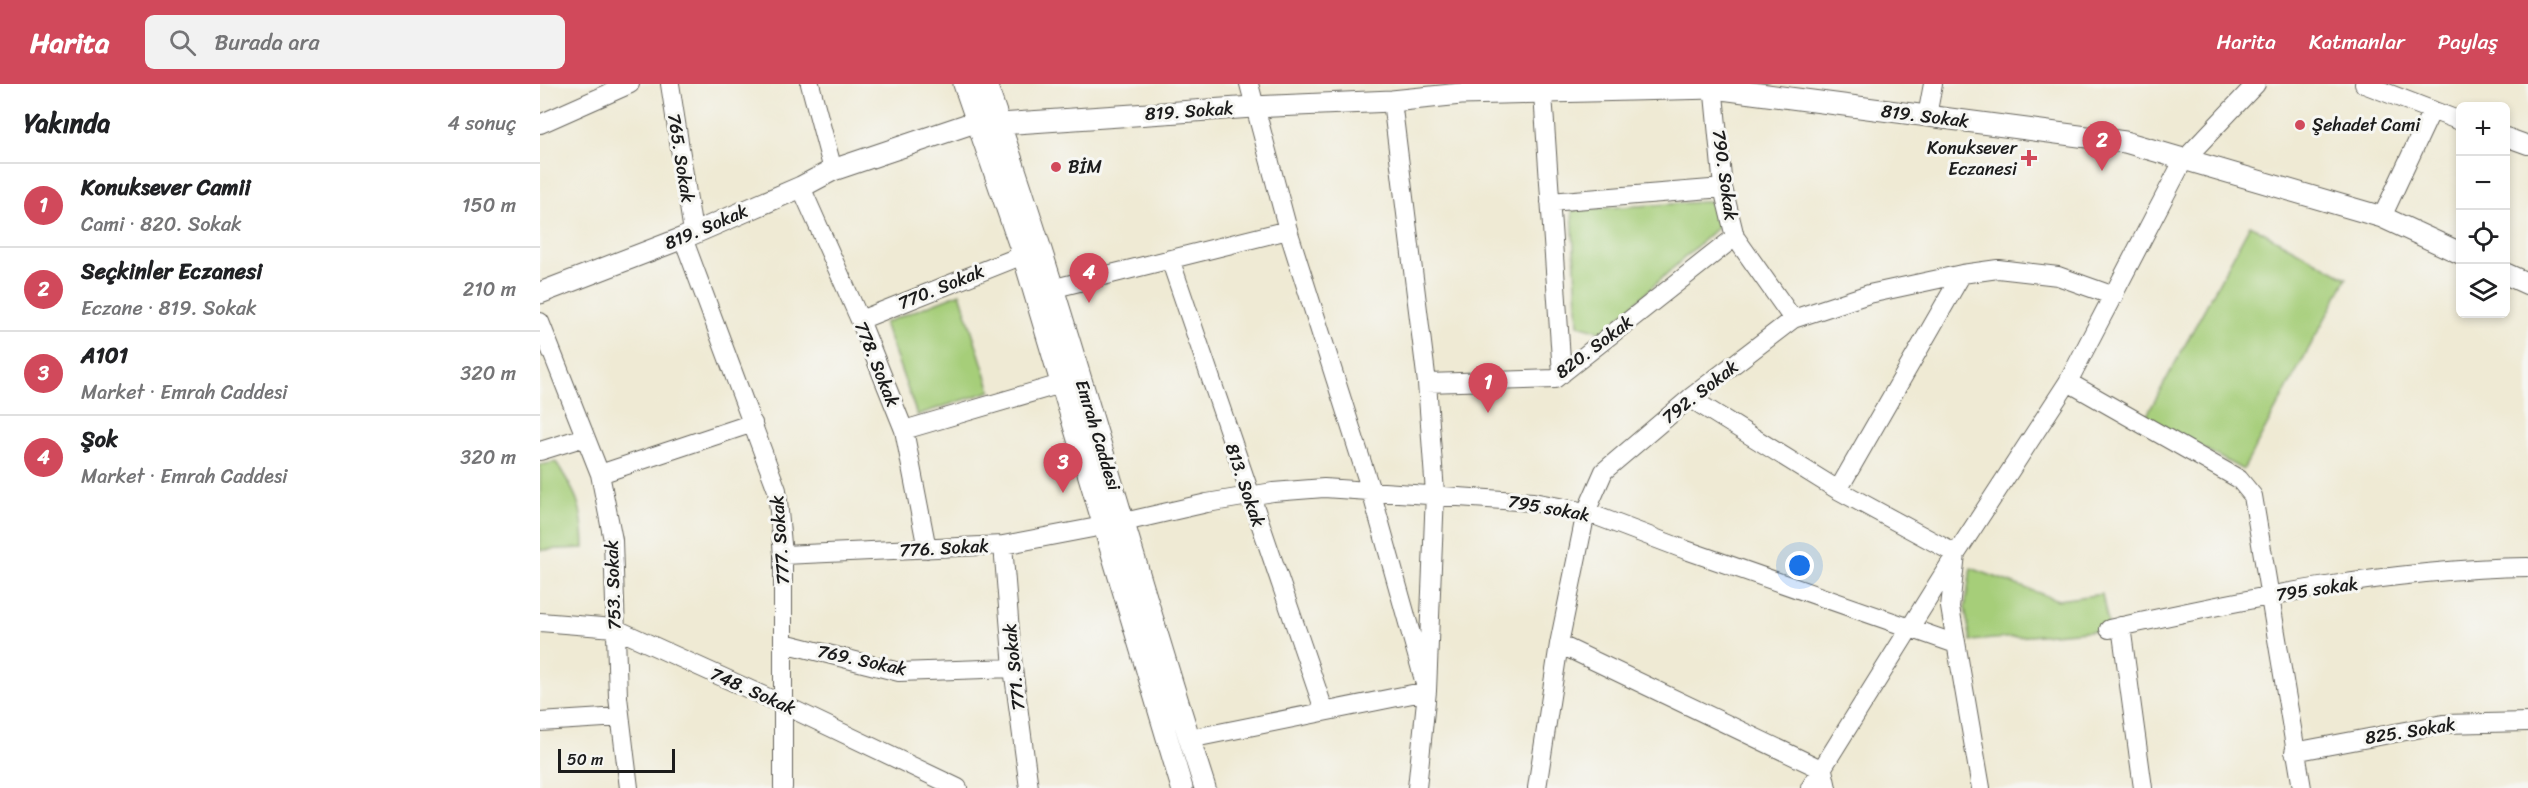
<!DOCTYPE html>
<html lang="tr">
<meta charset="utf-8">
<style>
:root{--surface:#fff;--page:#f2f2f2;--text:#202124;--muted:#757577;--line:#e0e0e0;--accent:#d1495b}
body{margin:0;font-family:Sriracha,sans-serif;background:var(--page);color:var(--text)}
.controls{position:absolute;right:18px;top:18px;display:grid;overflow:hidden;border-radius:9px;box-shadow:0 3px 9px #0003}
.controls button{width:54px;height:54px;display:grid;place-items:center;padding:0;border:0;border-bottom:2px solid var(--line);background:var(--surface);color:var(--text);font:30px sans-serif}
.scale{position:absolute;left:18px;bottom:15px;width:117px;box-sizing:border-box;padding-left:6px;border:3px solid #1c1c1c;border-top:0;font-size:16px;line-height:21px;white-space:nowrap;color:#1c1c1c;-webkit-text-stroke:4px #f6f6f2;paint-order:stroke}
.you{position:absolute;left:1260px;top:482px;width:21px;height:21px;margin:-15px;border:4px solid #fff;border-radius:50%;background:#1a73e8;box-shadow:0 0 0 9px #1a73e833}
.badge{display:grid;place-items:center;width:39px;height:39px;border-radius:50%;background:var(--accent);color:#fff;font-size:20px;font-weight:700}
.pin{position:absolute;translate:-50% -50px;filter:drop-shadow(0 2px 3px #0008)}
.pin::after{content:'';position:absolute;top:32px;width:21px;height:18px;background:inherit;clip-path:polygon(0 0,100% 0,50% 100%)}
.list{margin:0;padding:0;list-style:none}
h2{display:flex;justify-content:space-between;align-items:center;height:78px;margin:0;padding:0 24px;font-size:26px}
h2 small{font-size:20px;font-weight:400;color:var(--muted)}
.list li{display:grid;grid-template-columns:39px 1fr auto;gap:18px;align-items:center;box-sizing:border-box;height:84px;padding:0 24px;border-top:2px solid var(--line)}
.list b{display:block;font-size:22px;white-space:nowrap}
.list p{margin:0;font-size:20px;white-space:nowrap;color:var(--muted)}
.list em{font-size:20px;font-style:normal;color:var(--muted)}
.icon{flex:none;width:33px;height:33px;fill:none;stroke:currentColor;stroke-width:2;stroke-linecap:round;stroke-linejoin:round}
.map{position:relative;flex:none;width:1988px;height:704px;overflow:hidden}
header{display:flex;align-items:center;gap:36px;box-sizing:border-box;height:84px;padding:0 30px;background:var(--accent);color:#fff}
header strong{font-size:28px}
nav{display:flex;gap:33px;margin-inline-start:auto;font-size:21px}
.search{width:420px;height:54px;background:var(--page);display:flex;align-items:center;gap:15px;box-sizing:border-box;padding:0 21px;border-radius:9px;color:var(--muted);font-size:22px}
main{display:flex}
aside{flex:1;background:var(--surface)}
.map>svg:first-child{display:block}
.green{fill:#a6ce79;stroke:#61754a;stroke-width:1.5}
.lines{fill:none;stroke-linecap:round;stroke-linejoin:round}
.minor-casing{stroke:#66645c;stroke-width:20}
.tertiary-casing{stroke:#66645c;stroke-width:23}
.minor{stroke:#fff;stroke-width:18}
.tertiary{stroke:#fff;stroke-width:21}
.poi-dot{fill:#d1495b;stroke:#f6f6f2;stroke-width:2}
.labels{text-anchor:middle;stroke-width:6;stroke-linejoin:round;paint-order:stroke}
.street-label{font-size:18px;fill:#1c1c1c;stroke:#f6f6f2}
.poi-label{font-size:18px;fill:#1c1c1c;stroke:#f6f6f2;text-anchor:start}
</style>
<header>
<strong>Harita</strong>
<div class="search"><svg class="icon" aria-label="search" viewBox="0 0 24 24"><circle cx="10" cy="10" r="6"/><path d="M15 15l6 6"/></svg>Burada ara</div>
<nav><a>Harita</a><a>Katmanlar</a><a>Paylaş</a></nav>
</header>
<main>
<aside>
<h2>Yakında<small>4 sonuç</small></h2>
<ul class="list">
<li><span class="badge">1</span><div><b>Konuksever Camii</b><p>Cami · 820. Sokak</p></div><em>150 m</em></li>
<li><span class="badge">2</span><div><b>Seçkinler Eczanesi</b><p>Eczane · 819. Sokak</p></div><em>210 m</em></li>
<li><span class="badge">3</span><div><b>A101</b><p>Market · Emrah Caddesi</p></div><em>320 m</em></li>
<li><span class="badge">4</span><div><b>Şok</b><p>Market · Emrah Caddesi</p></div><em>320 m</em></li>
</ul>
</aside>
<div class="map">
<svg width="1988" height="704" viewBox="0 0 1988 704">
<rect width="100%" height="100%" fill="#f6f6f2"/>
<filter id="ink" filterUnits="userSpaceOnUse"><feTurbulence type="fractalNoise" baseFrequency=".0167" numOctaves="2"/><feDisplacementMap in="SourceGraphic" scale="12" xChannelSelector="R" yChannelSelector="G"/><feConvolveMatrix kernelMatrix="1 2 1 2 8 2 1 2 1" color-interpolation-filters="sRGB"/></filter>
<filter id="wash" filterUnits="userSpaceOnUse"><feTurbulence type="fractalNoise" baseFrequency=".008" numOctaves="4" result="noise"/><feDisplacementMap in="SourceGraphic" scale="24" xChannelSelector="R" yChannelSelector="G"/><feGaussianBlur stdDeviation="1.35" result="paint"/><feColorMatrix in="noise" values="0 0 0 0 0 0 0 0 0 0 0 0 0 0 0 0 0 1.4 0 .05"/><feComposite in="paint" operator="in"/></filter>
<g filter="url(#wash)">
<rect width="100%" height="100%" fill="#efead4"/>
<path class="green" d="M1178,117L1180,141L1063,248L1038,241L1032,126Z
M1710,141L1807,194L1703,386L1606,333Z
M420,209L451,307L377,331L344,239Z
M16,378C38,412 43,423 44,464L0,466V381Z
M1431,484L1518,516L1562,510L1569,545L1431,557L1425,524Z"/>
</g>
<g filter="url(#ink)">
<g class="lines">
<g class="minor-casing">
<path id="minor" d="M130,0L153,148
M270,0L293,86
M709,0L748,146L831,407L887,607L877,704
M1173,0L1183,104L1195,153L1253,235
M1824,0L1920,37
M1003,10L1022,290
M1387,32L1393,0
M0,40L90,0
M1966,53L1988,61
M261,103L320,236L364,346L387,465
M1010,118L1183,104
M1842,133L1892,26
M143,154L237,406L243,471V704
M630,175L784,626
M515,204L748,146
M320,236L483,171
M0,238L60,390L73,456L78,613L89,704
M1528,298L1699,395L1713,412L1762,704
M887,299L1015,295L1195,153
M1150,314L1298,406L1416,470L1410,523L1441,704
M364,346L521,300
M0,367L45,353
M60,390L213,339
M1298,406L1422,190
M584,438L667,419L733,408L784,404L993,418L1046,428L1146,466L1416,560
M463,461L473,584L489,704
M243,471L463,461L563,442
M0,538L74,544L244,621L418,704
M1581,542L1603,704
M1569,545C1705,515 1848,485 1988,483
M244,559L359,588L473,584
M1019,560L1283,686L1287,704
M0,638L80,633
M649,655L887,607L895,409L887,299L852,17
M1754,668L1903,640L1988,638
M997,704L1019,560L1046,428L1064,387L1150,314L1253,235L1329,210L1422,190L1458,185L1518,192L1574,212
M1270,704L1416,470L1528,298L1643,77L1716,0"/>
</g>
<g class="tertiary-casing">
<path id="tertiary" d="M424,0L483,171L642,704
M446,0C527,232 590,470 665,704
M1966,190L1988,200
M0,209L143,154L261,103L293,86L435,38L460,40L713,23L852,17L921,10L1174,4L1585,58L1842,133L1920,169"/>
</g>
<use href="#minor" class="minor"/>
<use href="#tertiary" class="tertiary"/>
</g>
</g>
<g class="poi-dot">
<circle cx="1760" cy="41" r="6"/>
<path d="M1486 65h6v6h6v6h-6v6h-6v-6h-6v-6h6z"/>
<circle cx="516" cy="83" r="6"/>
</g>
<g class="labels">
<g class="street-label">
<text transform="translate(649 27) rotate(-4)" y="6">819. Sokak</text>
<text transform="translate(1385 32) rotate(7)" y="6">819. Sokak</text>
<text transform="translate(141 74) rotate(81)" y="6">765. Sokak</text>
<text transform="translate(1185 91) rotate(82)" y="6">790. Sokak</text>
<text transform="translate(166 143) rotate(-23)" y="6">819. Sokak</text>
<text transform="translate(401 203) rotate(-22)" y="6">770. Sokak</text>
<text transform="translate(1054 263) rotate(-37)" y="6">820. Sokak</text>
<text transform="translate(337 280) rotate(68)" y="6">778. Sokak</text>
<text transform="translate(1160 308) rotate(-38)" y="6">792. Sokak</text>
<text transform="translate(558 351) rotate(73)" y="6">Emrah Caddesi</text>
<text transform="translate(705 401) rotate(71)" y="6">813. Sokak</text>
<text transform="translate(1009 424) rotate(10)" y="6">795 sokak</text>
<text transform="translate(240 456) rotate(-94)" y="6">777. Sokak</text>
<text transform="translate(404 464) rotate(-3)" y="6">776. Sokak</text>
<text transform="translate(73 501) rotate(-92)" y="6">753. Sokak</text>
<text transform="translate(1777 505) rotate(-8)" y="6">795 sokak</text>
<text transform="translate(322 576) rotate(12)" y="6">769. Sokak</text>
<text transform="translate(474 583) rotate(-96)" y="6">771. Sokak</text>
<text transform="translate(213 607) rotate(24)" y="6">748. Sokak</text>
<text transform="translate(1870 647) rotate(-9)" y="6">825. Sokak</text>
</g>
<g class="poi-label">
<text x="1772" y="47">Şehadet Cami</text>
<text x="1477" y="70" text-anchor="end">Konuksever<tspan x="1477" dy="21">Eczanesi</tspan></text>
<text x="528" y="89">BİM</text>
</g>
</g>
</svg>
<div class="controls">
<button>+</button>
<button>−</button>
<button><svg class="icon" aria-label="locate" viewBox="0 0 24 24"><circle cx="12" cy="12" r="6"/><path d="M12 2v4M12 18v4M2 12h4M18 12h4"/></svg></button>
<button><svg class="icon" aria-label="layers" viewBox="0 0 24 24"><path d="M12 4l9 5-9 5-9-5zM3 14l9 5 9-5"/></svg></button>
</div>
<div class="scale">50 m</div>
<div class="you"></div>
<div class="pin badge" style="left:948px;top:329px">1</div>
<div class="pin badge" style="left:1562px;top:87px">2</div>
<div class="pin badge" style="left:523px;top:409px">3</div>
<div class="pin badge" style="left:549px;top:219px">4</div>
</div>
</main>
